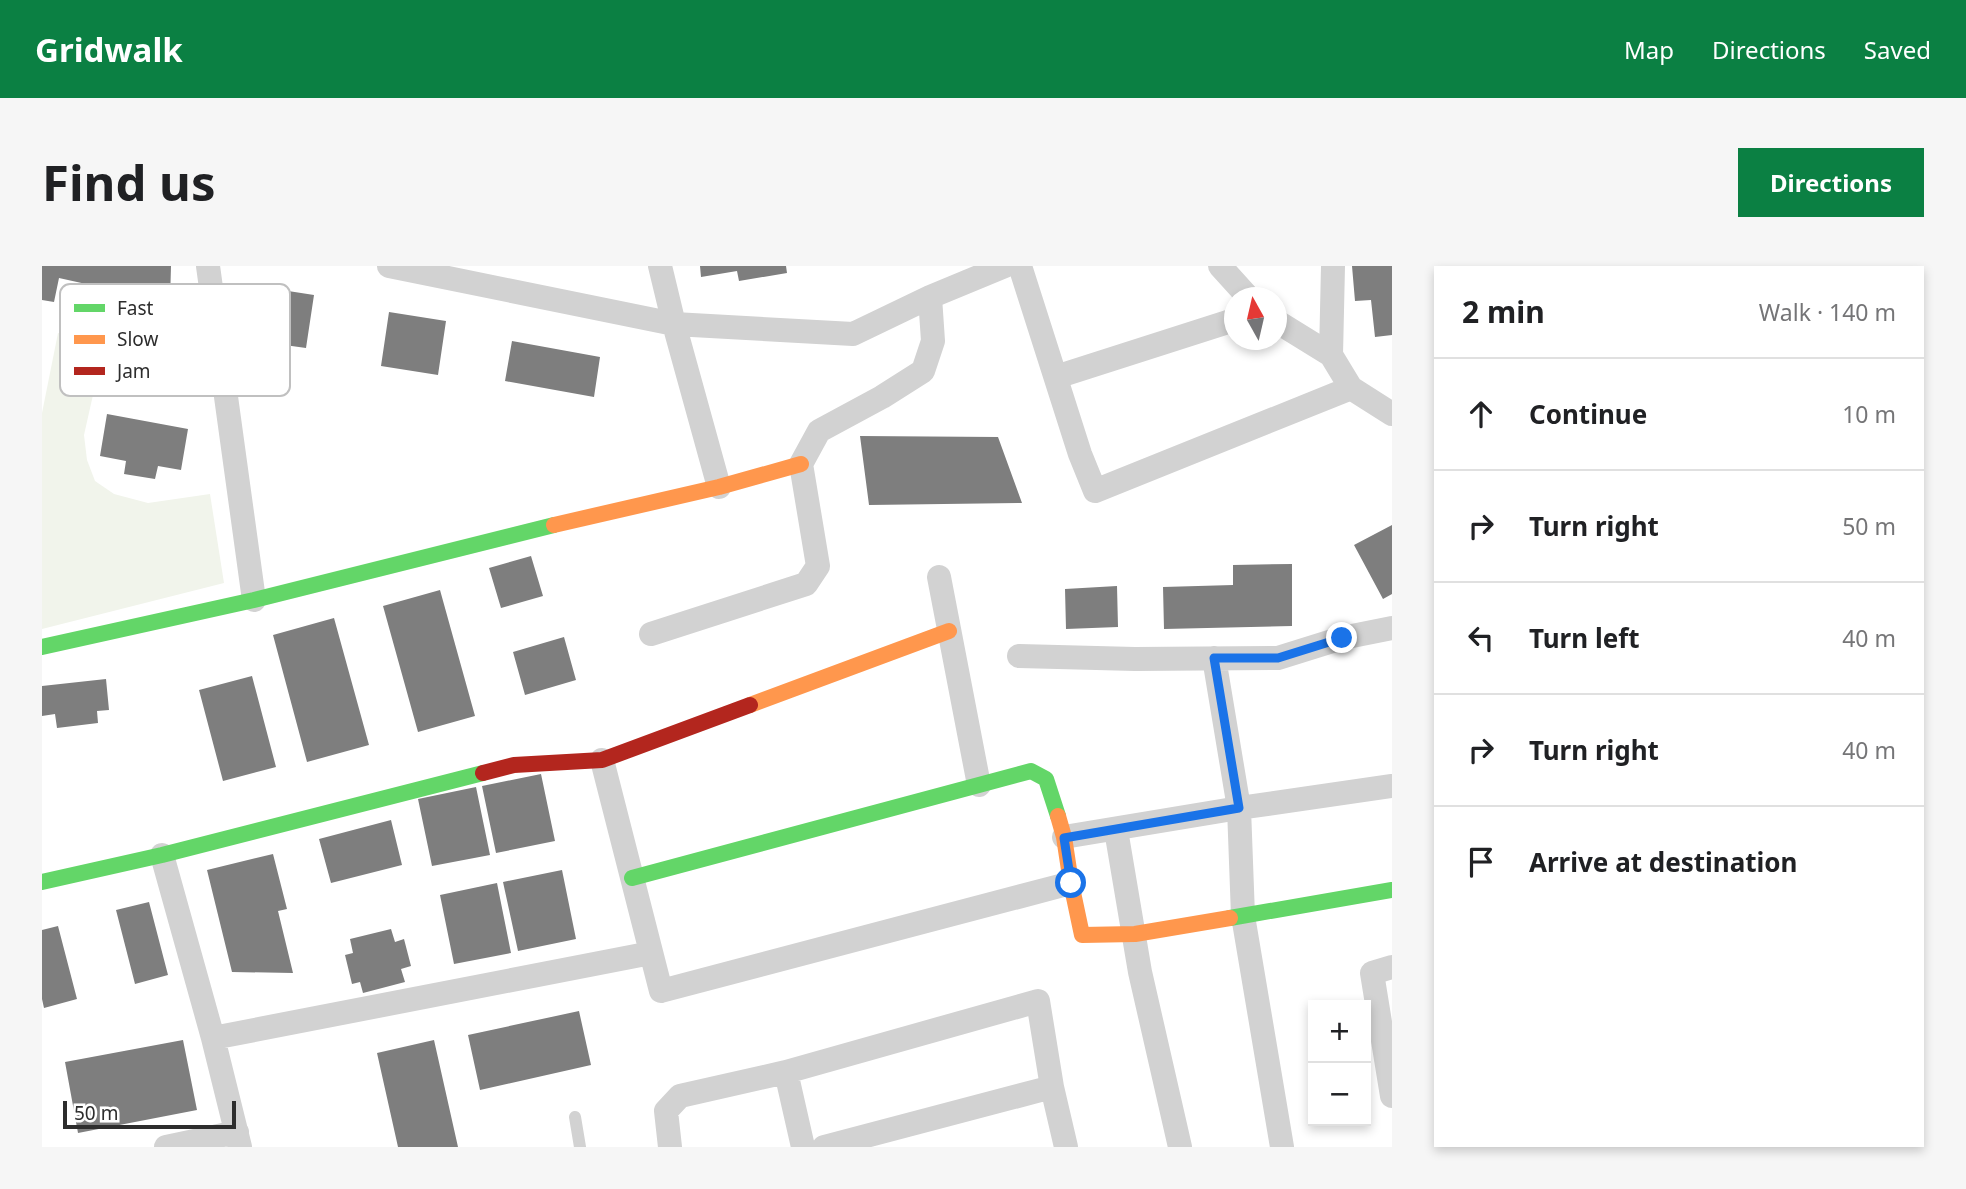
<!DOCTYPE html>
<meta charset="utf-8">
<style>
:root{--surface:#fff;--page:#f6f6f6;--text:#202124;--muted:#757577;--line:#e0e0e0;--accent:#0b8043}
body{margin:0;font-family:"Noto Sans",sans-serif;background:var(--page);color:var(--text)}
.controls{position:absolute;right:21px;bottom:21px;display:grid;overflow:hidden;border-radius:0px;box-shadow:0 4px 10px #0003}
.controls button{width:63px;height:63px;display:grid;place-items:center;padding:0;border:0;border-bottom:2px solid var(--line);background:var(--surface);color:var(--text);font:35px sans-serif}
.compass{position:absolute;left:1182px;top:21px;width:63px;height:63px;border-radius:50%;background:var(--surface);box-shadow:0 4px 10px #0003;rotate:352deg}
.scale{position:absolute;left:21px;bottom:18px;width:173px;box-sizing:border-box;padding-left:7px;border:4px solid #2d2d2d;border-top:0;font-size:19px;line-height:24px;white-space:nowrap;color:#2d2d2d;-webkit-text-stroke:5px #fff;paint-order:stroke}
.stop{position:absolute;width:21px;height:21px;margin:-16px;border:5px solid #1a73e8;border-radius:50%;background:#fff}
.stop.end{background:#1a73e8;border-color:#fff;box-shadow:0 2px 7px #0008}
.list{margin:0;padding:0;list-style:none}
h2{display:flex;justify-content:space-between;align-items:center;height:91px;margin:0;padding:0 28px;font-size:30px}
h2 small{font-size:23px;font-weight:400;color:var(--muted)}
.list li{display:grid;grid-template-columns:46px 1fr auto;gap:21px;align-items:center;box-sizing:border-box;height:112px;padding:0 28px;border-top:2px solid var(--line)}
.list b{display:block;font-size:26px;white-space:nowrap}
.list em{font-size:23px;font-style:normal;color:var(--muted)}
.icon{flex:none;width:38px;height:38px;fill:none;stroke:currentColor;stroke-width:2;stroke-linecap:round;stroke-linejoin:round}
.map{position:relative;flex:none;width:1350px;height:881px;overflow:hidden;border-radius:0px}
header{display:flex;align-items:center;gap:42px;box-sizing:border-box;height:98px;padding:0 35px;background:var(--accent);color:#fff}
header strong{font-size:33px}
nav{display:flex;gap:38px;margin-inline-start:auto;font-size:24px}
.intro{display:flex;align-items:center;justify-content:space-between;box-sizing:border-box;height:168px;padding:0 42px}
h1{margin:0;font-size:49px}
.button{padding:18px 32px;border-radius:0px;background:var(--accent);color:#fff;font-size:24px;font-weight:700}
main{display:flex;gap:42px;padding:0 42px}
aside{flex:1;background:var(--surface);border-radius:0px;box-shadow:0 4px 10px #0003}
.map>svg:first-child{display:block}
.green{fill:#f1f4eb}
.building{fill:#7e7e7e}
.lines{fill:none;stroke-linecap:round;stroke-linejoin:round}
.lane{stroke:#d2d2d2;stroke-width:12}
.street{stroke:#d2d2d2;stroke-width:24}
.fast{stroke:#63d668;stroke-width:16}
.slow{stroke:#ff974d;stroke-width:16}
.jam{stroke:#b3261e;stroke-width:16}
.route{stroke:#1a73e8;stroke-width:9}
.key{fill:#fff;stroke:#c0c0c0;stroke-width:2}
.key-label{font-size:19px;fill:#2d2d2d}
</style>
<header>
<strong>Gridwalk</strong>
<nav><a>Map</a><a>Directions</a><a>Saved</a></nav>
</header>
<div class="intro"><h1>Find us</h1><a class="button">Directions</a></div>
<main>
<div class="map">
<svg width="1350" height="881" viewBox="0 0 1350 881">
<rect width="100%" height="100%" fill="#fff"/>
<path class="green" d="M16,67L62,80L42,169L45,194L53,215L72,228L106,237L168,228L182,317L0,363V147Z"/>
<path class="building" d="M0,0H129L127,71L64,56L71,24L17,12L12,36L0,34Z
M658,0H744L745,7L697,15L695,5L659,11Z
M1310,0H1350V69L1333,71L1329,34L1313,35Z
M214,20L272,29L264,82L206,74Z
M347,46L404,55L396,109L339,100Z
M470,75L558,91L552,131L463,115Z
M65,148L146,163L139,204L116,200L113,213L82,208L84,195L58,190Z
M818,170L956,171L980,237L827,239Z
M1350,259V328L1341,333L1312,279Z
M489,290L501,330L459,342L447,302Z
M1250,298V360L1122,363L1121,321L1191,319V299Z
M1075,320L1076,361L1024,363L1023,323Z
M398,324L433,450L376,466L341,340Z
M292,352L327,479L265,496L231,369Z
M522,371L534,414L483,429L471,386Z
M210,410L234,501L181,515L157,424Z
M64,413L67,444L55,445L56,457L15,462L13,448L0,450V420Z
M499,508L513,575L454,587L440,520Z
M434,521L448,589L390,600L376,533Z
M349,554L360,599L289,617L277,573Z
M231,588L245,643L236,645L251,707L190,706L165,604Z
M520,604L534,673L476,685L461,616Z
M455,617L469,687L412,698L398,629Z
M107,636L126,709L93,718L74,644Z
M16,660L35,733L2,742L0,733V664Z
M349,663L353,676L362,673L369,700L359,703L363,716L321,727L318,716L310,718L303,689L311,687L308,673Z
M537,745L549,799L438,824L426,769Z
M141,774L155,844L36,867L23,796Z
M392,774L416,881H356L335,787Z"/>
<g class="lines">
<path class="lane" d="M533,851L538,881"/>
<path class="street" d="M166,0L212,334
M347,0L632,58L811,68L888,31L963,0
M618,0L632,58L677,221
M978,0L1038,188L1053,225L1309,122
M1178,0L1207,32
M1234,55L1289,89L1309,122L1350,148
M1289,89L1291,0
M1014,111L1192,54
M897,311L937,519
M609,368L764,318L776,300L759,198L777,165L840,131L881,105L891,75L888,31
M977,390L1093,393L1236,392L1300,372L1350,362
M1172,392L1197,542L1201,650L1240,881
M560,494L619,725L1029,617
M1074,564L1098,706L1138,881
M1022,571L1197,542L1350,520
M120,589L171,772L198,881
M1350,701L1330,707L1350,830
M171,772L609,687
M744,806L761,881
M124,881L195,866
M628,881L624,845L638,830L744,806L996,735L1010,821
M782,881L1010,821L1024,881"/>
<path class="fast" d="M0,381L212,334L512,259
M590,612L989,505L1004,513L1016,550
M0,616L120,589L441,507
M1188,652L1350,624"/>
<path class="slow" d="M512,259L677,221L759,198
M708,439L907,365
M1016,550L1022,571L1029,617L1040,669L1093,668L1188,652"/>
<path class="jam" d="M441,507L472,499L560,494L708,439"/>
</g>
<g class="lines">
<path class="route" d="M1029,617L1022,572L1197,542L1172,392H1236L1300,372"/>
</g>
<rect x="18" y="18" width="230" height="112" rx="10" class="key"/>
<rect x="32" y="38" width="31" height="8" fill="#63d668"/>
<rect x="32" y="69" width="31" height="9" fill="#ff974d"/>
<rect x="32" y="101" width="31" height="8" fill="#b3261e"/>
<g class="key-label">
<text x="75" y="49">Fast</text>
<text x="75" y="80">Slow</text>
<text x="75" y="112">Jam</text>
</g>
</svg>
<div class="controls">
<button>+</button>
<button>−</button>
</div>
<svg class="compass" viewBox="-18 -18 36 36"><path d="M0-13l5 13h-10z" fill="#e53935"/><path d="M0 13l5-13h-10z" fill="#757577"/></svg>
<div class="scale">50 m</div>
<div class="stop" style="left:1029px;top:617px"></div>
<div class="stop end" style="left:1300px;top:372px"></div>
</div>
<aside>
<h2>2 min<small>Walk · 140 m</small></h2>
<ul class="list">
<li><svg class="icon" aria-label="ahead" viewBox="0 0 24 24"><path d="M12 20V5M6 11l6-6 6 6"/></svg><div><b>Continue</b></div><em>10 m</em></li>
<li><svg class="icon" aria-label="right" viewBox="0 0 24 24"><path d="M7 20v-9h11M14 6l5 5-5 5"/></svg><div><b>Turn right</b></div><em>50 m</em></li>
<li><svg class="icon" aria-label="left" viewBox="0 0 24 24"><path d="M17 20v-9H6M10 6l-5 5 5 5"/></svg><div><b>Turn left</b></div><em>40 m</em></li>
<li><svg class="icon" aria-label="right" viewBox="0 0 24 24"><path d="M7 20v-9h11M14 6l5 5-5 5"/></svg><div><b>Turn right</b></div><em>40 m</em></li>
<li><svg class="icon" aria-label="arrive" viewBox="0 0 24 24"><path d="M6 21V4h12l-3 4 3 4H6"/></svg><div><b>Arrive at destination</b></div></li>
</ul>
</aside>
</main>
